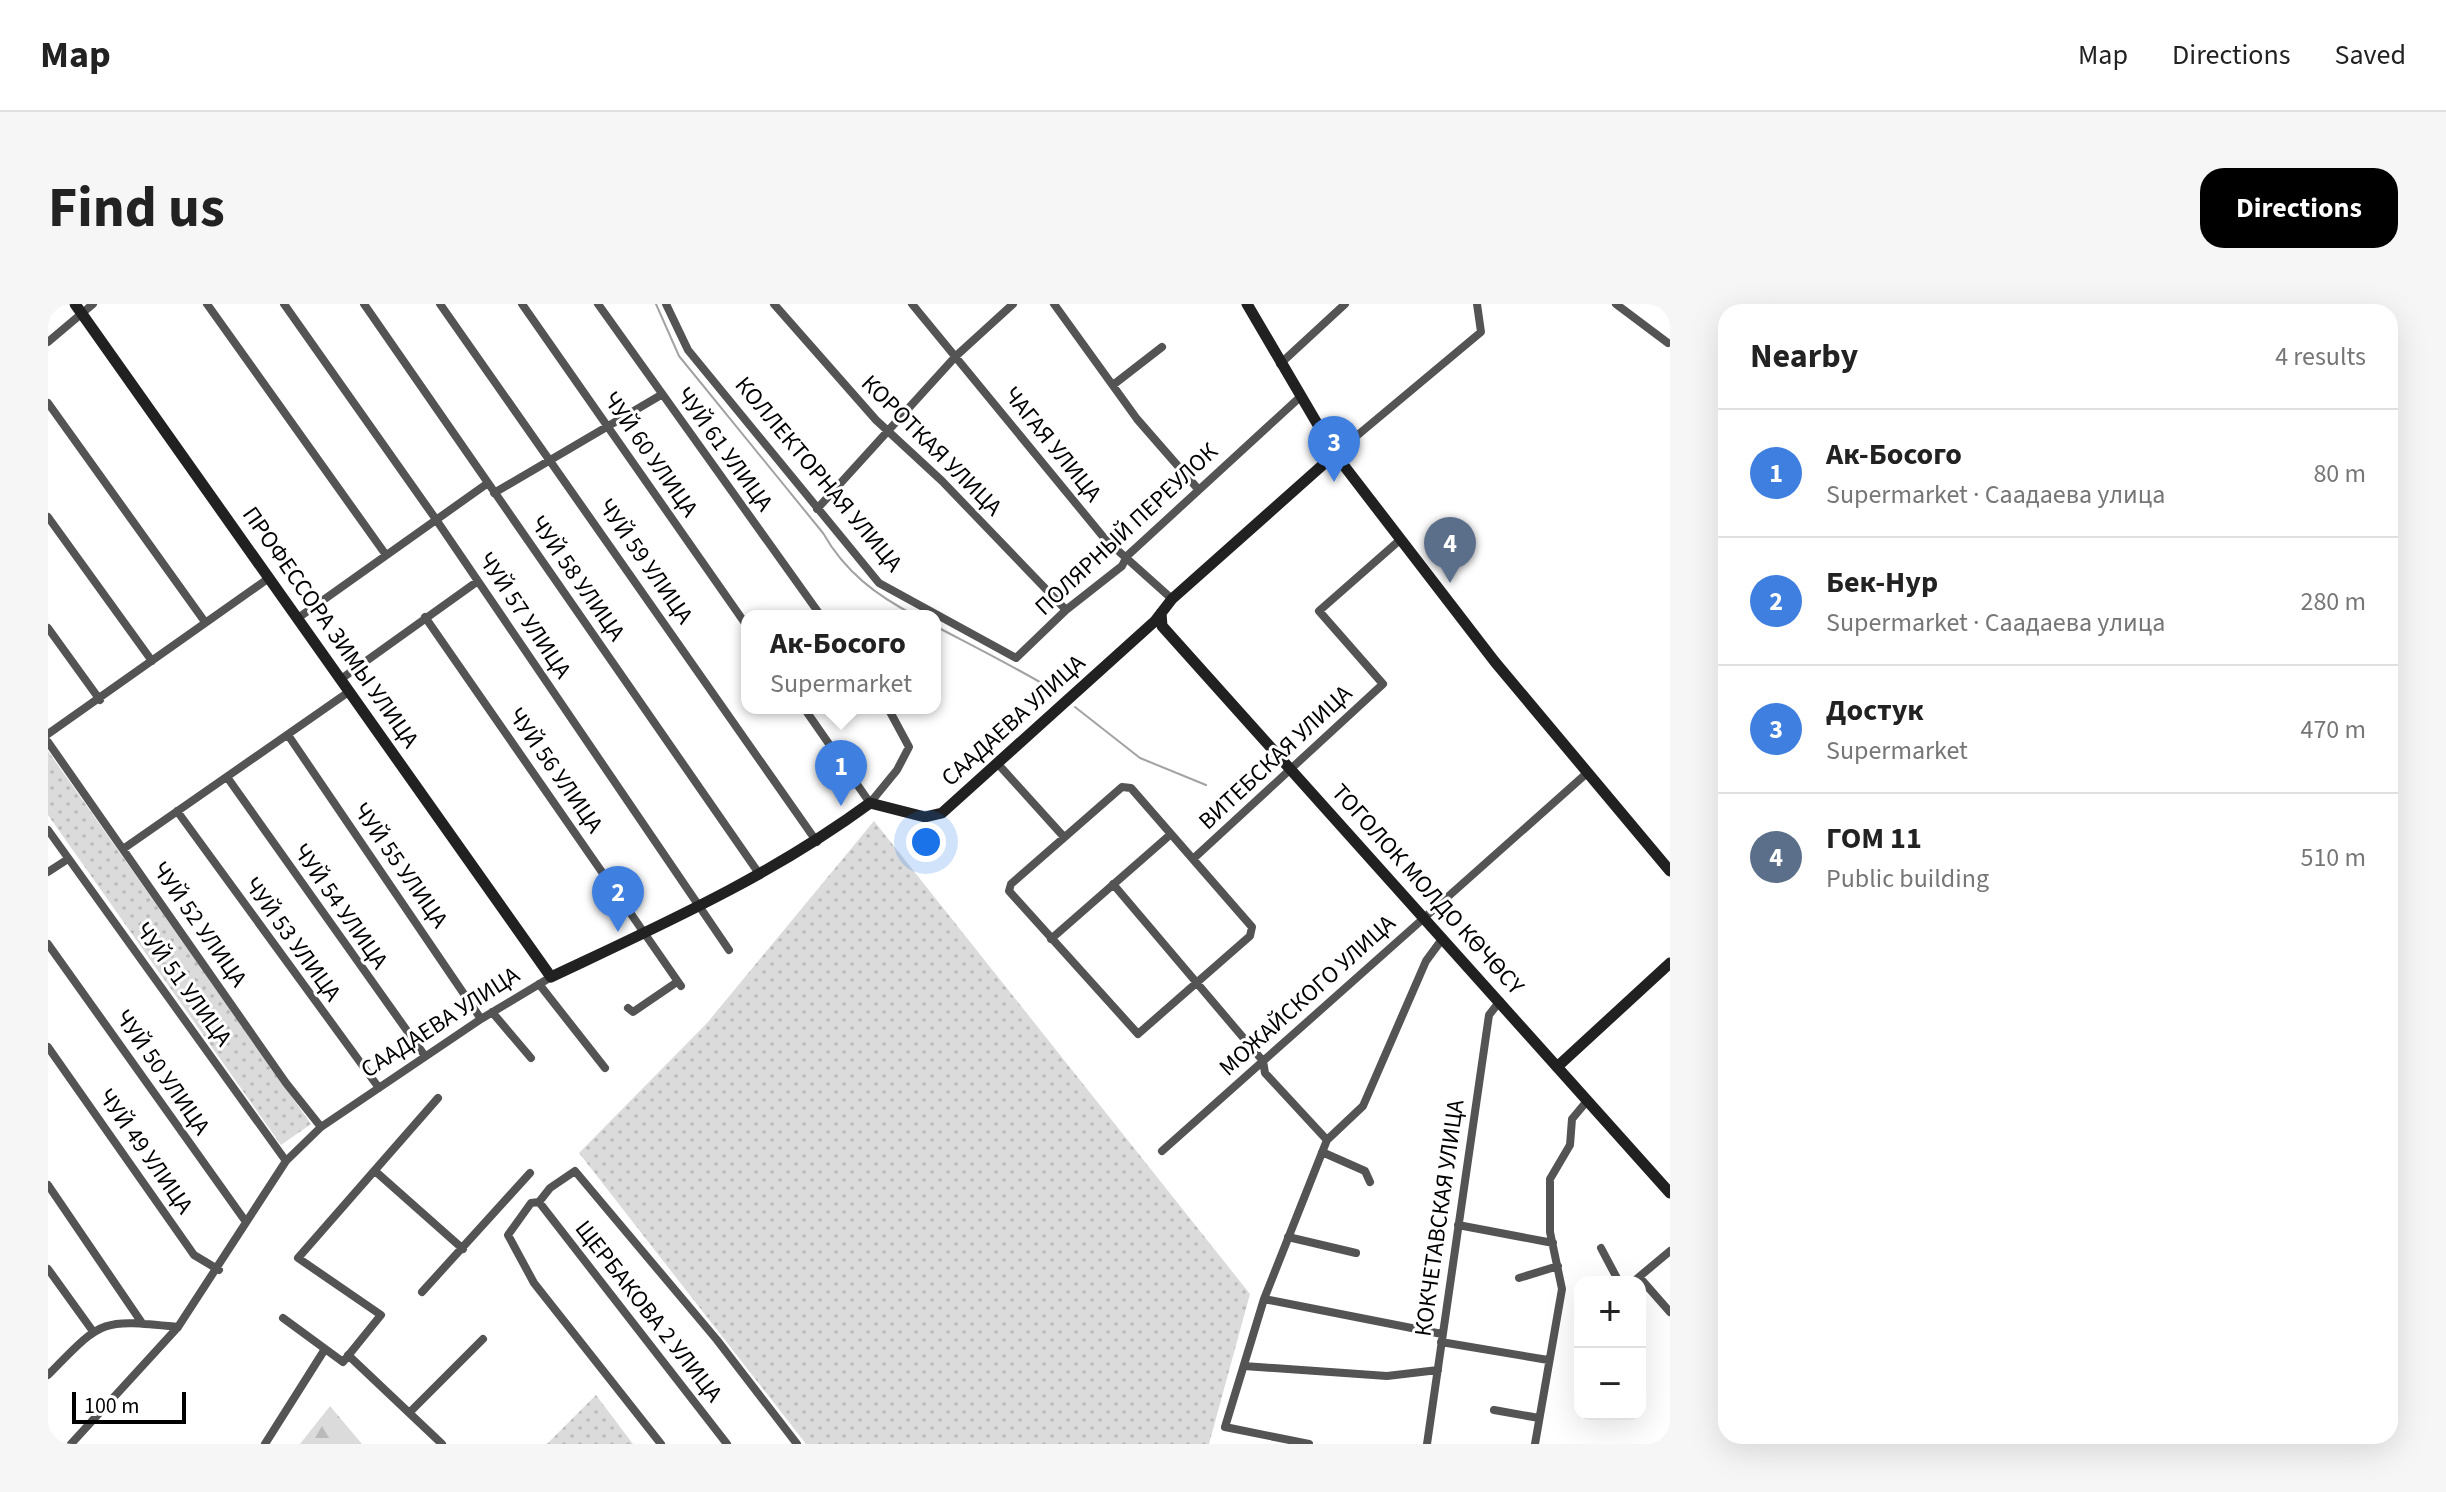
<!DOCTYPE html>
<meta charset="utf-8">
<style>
:root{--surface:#fff;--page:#f6f6f6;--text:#222;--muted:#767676;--line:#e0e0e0;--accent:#000}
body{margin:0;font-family:"Source Sans 3",sans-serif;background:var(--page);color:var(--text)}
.controls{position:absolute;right:24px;bottom:24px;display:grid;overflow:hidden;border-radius:16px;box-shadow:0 8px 32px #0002}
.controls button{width:72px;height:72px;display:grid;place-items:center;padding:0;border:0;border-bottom:2px solid var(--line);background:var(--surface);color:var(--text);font:40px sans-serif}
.scale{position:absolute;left:24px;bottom:20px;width:114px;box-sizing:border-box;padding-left:8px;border:4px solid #000;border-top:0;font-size:22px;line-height:28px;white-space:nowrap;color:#000;-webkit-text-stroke:6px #fff;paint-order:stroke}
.you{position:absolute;left:878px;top:538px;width:28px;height:28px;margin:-20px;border:6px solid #fff;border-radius:50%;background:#1a73e8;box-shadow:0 0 0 12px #1a73e833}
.badge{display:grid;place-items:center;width:52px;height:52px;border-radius:50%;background:var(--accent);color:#fff;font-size:26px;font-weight:700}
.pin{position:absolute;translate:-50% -66px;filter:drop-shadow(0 2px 4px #0008)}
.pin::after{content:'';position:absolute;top:42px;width:28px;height:24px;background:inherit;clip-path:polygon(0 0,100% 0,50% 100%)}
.popup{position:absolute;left:693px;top:306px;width:200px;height:104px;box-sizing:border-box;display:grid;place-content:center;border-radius:16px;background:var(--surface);filter:drop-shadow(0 2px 6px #0005);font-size:26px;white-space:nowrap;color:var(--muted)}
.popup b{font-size:30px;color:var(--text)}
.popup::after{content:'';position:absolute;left:50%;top:100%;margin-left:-16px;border:16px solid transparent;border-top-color:var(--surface)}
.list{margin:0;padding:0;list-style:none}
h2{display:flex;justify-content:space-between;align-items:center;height:104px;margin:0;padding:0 32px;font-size:34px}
h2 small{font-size:26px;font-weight:400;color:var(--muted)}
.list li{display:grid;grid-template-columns:52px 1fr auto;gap:24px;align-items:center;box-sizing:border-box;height:128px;padding:0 32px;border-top:2px solid var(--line)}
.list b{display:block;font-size:30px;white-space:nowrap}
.list p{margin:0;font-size:26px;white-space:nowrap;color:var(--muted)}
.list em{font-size:26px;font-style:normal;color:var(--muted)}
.map{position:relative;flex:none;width:1622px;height:1140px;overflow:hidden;border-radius:24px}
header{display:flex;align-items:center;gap:48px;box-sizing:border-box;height:112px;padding:0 40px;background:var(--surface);border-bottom:2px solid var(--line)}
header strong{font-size:38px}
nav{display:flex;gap:44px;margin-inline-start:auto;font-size:28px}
.intro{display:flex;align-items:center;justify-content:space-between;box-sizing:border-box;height:192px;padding:0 48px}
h1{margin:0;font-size:56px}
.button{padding:20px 36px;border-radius:24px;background:var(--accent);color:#fff;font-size:28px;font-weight:700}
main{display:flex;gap:48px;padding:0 48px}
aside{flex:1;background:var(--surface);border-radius:24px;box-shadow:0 8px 32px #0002}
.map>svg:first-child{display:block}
.grass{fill:url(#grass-dots)}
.forest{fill:url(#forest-firs)}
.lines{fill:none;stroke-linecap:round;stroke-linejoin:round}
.stream{stroke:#a2a2a2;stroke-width:2}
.street{stroke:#545454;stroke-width:8}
.secondary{stroke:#212121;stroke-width:11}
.labels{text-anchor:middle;stroke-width:6;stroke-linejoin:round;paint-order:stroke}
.street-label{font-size:24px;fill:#000;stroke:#fff}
</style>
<header>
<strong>Map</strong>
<nav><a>Map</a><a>Directions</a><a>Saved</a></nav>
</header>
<div class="intro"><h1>Find us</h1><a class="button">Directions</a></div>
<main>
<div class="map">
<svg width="1622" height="1140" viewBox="0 0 1622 1140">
<defs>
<pattern id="grass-dots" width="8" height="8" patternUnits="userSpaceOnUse" patternTransform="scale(2)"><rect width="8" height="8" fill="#dbdbdb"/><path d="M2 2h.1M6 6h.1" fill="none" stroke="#bababa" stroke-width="1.8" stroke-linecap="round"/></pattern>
<pattern id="forest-firs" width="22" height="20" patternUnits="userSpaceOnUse" patternTransform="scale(2)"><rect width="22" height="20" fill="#dbdbdb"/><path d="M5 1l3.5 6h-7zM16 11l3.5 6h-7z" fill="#bababa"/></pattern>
</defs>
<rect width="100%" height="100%" fill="#fff"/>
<path class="grass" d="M0,447L263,820L233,841L0,511Z
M826,517L1202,990L1161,1140H758L531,849L659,719Z
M548,1091L585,1140H499Z"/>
<path class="forest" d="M282,1102L314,1140H252Z"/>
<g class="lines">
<path class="stream" d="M608,0L631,52L775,229C797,268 829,292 868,312
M887,322C929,344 969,364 1009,388
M1027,403L1092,454L1158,481"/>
<path class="street" d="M159,0L338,251
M236,0L387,214L681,646
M316,0L712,571
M392,0L769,538
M474,0L699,322
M550,0L773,312
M618,0L640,46L831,279L968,354L1018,306L1074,262L1079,252L1251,94
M726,0L828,116L894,177L1018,306
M864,0L1057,235L1124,295
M1006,0L1089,115L1150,185
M1568,0L1620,39
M0,38L45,0
M1232,60L1297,0
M1065,81L1114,43
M0,99L157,318
M1287,150L1433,28L1429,0
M446,189L613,91
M769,205L908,52L965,0
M0,213L104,357
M377,313L633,682
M250,314L440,179
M0,324L52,396
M293,375L430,277
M756,404L822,499L849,466L861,443L840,404
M0,430L221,274
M240,431L433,715
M0,438L238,779L273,823
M950,460L1016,533
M179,473L377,752
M1074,483L1083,484L1204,623L1202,632L1090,730L961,587L963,580Z
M129,507L331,784
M0,526L238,857
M75,545L302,387
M1145,555L1335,380L1271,307L1353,235
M0,568L20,555
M1065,580L1215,757L1217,769L1279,836
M1003,635L1123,530
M0,640L198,918
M491,680L557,764
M580,704L585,708L629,678
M444,708L483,754
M0,743L146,951L171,966
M1114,847L1539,469
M1274,848L1317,867L1322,878
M327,867L415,945
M0,881L94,1019
M491,898L679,1140
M1410,921L1505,939
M1240,933L1308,949
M1553,944L1571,978
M0,965L44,1026
M1471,974L1510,962
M1592,974L1622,1008
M1585,978L1622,947
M374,988L482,869
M1216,995L1394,1030
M235,1014L295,1058L333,1011L250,954L390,794
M1393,1038L1500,1056
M300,1051L394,1140
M1196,1062L1339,1072L1390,1066
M0,1071C55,1015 51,1015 130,1023
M1446,1106L1491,1114
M361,1109L435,1035
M23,1140L130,1023L238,857L273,823L433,715L503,673
M217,1140L277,1045
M613,1140L486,979L460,931L483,899L491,898L502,884L527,867L669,1036L749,1140
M1261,1140L1177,1123L1216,995L1279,836L1315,802L1378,657L1395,634
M1379,1140L1441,711L1452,697
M1487,1140L1514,985L1502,928V875L1522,841L1524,815L1539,797"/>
<path class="secondary" d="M27,0L503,673C613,621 723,572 822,499L877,513L894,509L1107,317L1124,295L1287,150
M1199,0L1287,150L1447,358L1622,567
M1113,309L1114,322L1622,889
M1509,763L1622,659"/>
</g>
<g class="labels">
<g class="street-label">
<text transform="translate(1005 140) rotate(51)" y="8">ЧАГАЯ УЛИЦА</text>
<text transform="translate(884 141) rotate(45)" y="8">КОРОТКАЯ УЛИЦА</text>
<text transform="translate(677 145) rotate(54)" y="8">ЧУЙ 61 УЛИЦА</text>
<text transform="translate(603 150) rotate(55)" y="8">ЧУЙ 60 УЛИЦА</text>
<text transform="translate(771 170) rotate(50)" y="8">КОЛЛЕКТОРНАЯ УЛИЦА</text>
<text transform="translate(1078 225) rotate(-43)" y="8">ПОЛЯРНЫЙ ПЕРЕУЛОК</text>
<text transform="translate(598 257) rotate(55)" y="8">ЧУЙ 59 УЛИЦА</text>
<text transform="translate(530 274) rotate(55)" y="8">ЧУЙ 58 УЛИЦА</text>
<text transform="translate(477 311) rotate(56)" y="8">ЧУЙ 57 УЛИЦА</text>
<text transform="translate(283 323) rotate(55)" y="8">ПРОФЕССОРА ЗИМЫ УЛИЦА</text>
<text transform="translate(965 416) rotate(-42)" y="8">СААДАЕВА УЛИЦА</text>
<text transform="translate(1227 453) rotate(-43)" y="8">ВИТЕБСКАЯ УЛИЦА</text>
<text transform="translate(508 466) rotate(55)" y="8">ЧУЙ 56 УЛИЦА</text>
<text transform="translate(353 561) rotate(55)" y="8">ЧУЙ 55 УЛИЦА</text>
<text transform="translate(1380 585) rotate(48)" y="8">ТОГОЛОК МОЛДО КӨЧӨСҮ</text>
<text transform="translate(293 602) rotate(55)" y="8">ЧУЙ 54 УЛИЦА</text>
<text transform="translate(152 620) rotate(55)" y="8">ЧУЙ 52 УЛИЦА</text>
<text transform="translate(245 635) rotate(54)" y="8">ЧУЙ 53 УЛИЦА</text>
<text transform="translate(136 680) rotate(54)" y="8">ЧУЙ 51 УЛИЦА</text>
<text transform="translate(1259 691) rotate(-42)" y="8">МОЖАЙСКОГО УЛИЦА</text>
<text transform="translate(392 718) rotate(-33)" y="8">СААДАЕВА УЛИЦА</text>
<text transform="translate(115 768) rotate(55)" y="8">ЧУЙ 50 УЛИЦА</text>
<text transform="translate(98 847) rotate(55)" y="8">ЧУЙ 49 УЛИЦА</text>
<text transform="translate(1391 914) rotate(-82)" y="8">КОКЧЕТАВСКАЯ УЛИЦА</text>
<text transform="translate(601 1007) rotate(52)" y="8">ЩЕРБАКОВА 2 УЛИЦА</text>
</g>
</g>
</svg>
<div class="controls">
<button>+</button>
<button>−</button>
</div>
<div class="scale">100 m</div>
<div class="you"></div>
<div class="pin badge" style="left:793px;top:502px;background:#3f7fe0">1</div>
<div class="popup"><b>Ак-Босого</b>Supermarket</div>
<div class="pin badge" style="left:570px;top:628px;background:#3f7fe0">2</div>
<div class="pin badge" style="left:1286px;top:178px;background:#3f7fe0">3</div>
<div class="pin badge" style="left:1402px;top:279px;background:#5c6f8a">4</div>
</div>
<aside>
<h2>Nearby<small>4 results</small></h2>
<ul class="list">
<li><span class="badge" style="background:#3f7fe0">1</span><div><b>Ак-Босого</b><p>Supermarket · Саадаева улица</p></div><em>80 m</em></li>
<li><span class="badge" style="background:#3f7fe0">2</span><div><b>Бек-Нур</b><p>Supermarket · Саадаева улица</p></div><em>280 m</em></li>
<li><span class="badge" style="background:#3f7fe0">3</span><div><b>Достук</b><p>Supermarket</p></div><em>470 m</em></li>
<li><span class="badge" style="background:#5c6f8a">4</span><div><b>ГОМ 11</b><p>Public building</p></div><em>510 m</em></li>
</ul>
</aside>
</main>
